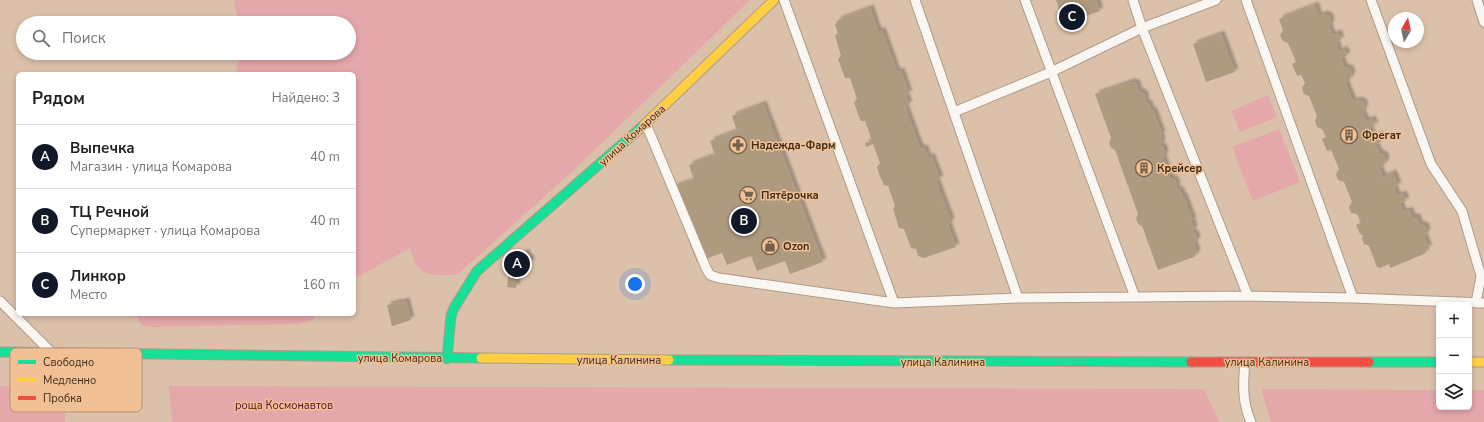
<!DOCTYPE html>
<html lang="ru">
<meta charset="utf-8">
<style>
:root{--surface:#fff;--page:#f6f6f6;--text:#202124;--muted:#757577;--line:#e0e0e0;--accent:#111827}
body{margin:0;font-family:"Nunito Sans",sans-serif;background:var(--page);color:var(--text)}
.controls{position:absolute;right:12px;bottom:12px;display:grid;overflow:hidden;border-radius:6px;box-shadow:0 2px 6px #0003}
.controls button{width:36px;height:36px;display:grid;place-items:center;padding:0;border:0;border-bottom:1px solid var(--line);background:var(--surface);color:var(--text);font:20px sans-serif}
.compass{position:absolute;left:1388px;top:12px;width:36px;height:36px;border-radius:50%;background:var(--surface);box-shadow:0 2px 6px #0003;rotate:9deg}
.you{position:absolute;left:635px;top:284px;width:14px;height:14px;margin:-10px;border:3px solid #fff;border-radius:50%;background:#1a73e8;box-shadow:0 0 0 6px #1a73e833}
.badge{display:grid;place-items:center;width:26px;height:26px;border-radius:50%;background:var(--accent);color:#fff;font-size:13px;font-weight:700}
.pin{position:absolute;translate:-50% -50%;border:2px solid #fff;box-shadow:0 1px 4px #0006}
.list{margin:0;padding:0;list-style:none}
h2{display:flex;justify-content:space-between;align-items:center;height:52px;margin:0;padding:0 16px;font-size:17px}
h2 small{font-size:13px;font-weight:400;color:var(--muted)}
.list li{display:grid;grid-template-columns:26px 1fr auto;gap:12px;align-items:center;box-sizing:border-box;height:64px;padding:0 16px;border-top:1px solid var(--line)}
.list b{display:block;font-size:15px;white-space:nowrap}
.list p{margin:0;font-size:13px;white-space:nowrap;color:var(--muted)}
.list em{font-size:13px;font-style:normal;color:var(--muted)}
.icon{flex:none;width:22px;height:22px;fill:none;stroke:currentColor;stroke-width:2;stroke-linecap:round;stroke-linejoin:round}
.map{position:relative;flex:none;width:1484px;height:422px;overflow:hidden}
.search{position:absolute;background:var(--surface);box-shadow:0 2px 6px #0003;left:16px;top:16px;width:340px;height:44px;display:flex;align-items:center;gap:10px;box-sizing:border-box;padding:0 14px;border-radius:22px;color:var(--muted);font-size:15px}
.panel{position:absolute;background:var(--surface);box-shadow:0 2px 6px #0003;left:16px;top:72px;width:340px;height:244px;border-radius:6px}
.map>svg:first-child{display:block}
.green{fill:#e4a7aa}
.building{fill:#ae9a7f;filter:url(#shadow)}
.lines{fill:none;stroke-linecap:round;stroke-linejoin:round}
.lane-casing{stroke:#af9a88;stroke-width:11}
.fast-casing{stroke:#af9a88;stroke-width:11}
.slow-casing{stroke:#af9a88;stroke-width:11}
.jam-casing{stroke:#af9a88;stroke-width:11}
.lane{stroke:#faf6f2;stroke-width:9}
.fast{stroke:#16e098;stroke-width:9}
.slow{stroke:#ffcf43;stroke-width:9}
.jam{stroke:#f24e42;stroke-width:9}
.labels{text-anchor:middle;stroke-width:3;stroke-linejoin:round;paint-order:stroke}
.street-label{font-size:11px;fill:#3e2b19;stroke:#f1c095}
.poi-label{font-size:11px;font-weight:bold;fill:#3e2b19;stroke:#f1c095;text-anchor:start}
.park-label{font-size:11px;fill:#500b26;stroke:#f1c095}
.key{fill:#f1c095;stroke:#bb9370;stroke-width:1}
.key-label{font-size:11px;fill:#3e2b19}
</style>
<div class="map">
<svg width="1484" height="422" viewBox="0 0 1484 422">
<defs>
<filter id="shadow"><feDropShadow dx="3.5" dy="-3.5" stdDeviation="1" flood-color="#0004"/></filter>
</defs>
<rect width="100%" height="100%" fill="#dcc1aa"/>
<path class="green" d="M234,0H750L575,169L458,274C445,276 423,278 415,263C413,258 412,253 410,248L354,279V74H236L239,53H349V23H239Z
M1268,95L1277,117L1240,132L1231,111Z
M1279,129L1300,182L1253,201L1232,147Z
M134,314H317L313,320L297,324L153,327L143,326Z
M0,386H64L65,422H0Z
M169,386L1204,389L1219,422H172Z
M1261,389L1439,390V407H1469V390H1484V422H1271Z"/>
<path class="building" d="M1056,0H1096L1100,11L1064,24Z
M1315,5L1319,16L1324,14L1329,16L1331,22L1329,27L1332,35L1338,33L1341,40L1336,42L1339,52L1344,49L1347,56L1341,58L1344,67L1350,69L1352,74L1350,79L1345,82L1353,102L1358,100L1363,102L1365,107L1362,113L1366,121L1372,119L1375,126L1369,127L1373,137L1379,134L1381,142L1375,144L1379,153L1384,155L1386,160L1384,165L1379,168L1383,177L1393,173L1398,186L1394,187L1397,196L1403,194L1406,201L1400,203L1403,212L1409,210L1412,217H1417L1419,224L1425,226L1427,231L1424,237L1429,248L1425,249L1426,252L1424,254L1390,268L1389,264L1380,268L1377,267L1369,246L1364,244L1362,239L1363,235L1360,234L1356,225L1361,223L1357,214L1351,213L1349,207L1352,202L1344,182L1338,180L1336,174L1339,169L1331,150L1327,151L1322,139L1326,137L1322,129L1317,127L1315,121L1317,116L1309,96L1304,94L1302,88L1305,83L1301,75L1297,76L1292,64L1296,62L1288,43L1283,41L1280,35L1283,30L1279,19Z
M870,8L878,31H882L897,72L901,71L909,94L905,95L909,104L905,107L920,148L925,149L928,158L931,156L940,179L936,181L951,221L948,225L956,247L924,258L918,256L916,249L911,248L904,229L899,228L893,209L895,206L888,186L884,185L879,174L877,167L880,163L873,144L866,147L865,143L872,141L865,121H861L858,114L854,102L857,99L850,78H845L838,59L841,56L835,36L838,33L835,25L838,20Z
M1221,34L1235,72L1206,82L1193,44Z
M1131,82L1136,83L1139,91L1144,94L1146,99L1145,102L1149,104L1151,111L1153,110L1162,134L1160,135L1162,141L1160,146L1163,147L1165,153L1163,158L1170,178L1175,180L1177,185L1176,189L1180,190L1183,197H1184L1193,221H1191L1194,228L1192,232L1195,234L1197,239L1194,244L1197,252L1194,257L1158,270L1142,226L1138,224L1136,218L1138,214L1115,150L1111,148L1109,143L1111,138L1095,94Z
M763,104L823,262L790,274L785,261L757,271L751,256L727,265L722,253L697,262L669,189L694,180L689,165L715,155L710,141L737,131L732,116Z
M525,252L532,262L518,272L516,288L507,287L510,263Z
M406,301L411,320L392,326L387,305Z"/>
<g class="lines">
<g class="lane-casing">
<path id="lane" d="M784,0L894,303
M915,0L1018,298
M1025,0L1135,297
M1133,0L1142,28L1248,296
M1246,0L1353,298
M1371,0L1431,164L1462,211L1481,276L1476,303
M1477,0L1484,22
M954,112L1051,72L1142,28L1216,0
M646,124L706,268L710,275L719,278L894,303L1018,298L1248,296L1353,298L1484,303
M0,301L49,350
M1245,362C1243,383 1242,402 1251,422"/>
</g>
<g class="fast-casing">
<path id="fast" d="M0,352L481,358
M447,359L451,316L454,308L477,271L644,125
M669,360L1191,362
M1369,362H1439"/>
</g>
<g class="slow-casing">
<path id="slow" d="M644,125L774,0
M481,358L669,360
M1469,362H1484"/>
</g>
<g class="jam-casing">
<path id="jam" d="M1191,362H1369"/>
</g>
<use href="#lane" class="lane"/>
<use href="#fast" class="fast"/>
<use href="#slow" class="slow"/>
<use href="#jam" class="jam"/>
</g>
<defs>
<g id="building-ring" transform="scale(0.9)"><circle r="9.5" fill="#f1c095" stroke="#75604c" stroke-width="1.5"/><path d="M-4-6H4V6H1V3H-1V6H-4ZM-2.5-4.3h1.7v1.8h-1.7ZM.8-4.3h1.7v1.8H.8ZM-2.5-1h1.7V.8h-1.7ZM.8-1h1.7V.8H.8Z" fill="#75604c"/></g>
<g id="pharmacy-ring" transform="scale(0.9)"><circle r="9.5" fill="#f1c095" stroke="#75604c" stroke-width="1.5"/><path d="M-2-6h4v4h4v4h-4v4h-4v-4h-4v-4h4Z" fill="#75604c"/></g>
<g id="supermarket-ring" transform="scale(0.9)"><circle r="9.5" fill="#f1c095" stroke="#75604c" stroke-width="1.5"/><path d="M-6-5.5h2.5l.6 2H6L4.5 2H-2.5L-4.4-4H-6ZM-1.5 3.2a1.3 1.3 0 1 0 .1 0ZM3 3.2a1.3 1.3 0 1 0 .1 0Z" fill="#75604c"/></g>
<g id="shop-ring" transform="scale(0.9)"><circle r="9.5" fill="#f1c095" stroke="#75604c" stroke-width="1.5"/><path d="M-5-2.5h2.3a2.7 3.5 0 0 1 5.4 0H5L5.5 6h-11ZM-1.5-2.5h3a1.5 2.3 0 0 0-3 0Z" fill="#75604c"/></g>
</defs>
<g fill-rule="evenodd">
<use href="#building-ring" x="1349" y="135"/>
<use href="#pharmacy-ring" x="738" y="145"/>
<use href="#building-ring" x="1144" y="168"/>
<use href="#supermarket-ring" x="748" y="195"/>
<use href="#shop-ring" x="770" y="246"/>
</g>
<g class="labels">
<g class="street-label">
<text transform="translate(632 135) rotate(-42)" y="4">улица Комарова</text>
<text x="400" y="362">улица Комарова</text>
<text x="619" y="364">улица Калинина</text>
<text x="943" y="366">улица Калинина</text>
<text x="1267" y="366">улица Калинина</text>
</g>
<g class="poi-label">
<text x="1362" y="139">Фрегат</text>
<text x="751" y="149">Надежда-Фарм</text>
<text x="1157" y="172">Крейсер</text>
<text x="761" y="199">Пятёрочка</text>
<text x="783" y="250">Ozon</text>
</g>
<g class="park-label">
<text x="284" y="409">роща Космонавтов</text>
</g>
</g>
<rect x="10" y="348" width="132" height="64" rx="6" class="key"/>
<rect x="18" y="360" width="18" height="4" fill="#16e098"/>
<rect x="18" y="378" width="18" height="4" fill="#ffcf43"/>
<rect x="18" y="396" width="18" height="4" fill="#f24e42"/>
<g class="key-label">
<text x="43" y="366">Свободно</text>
<text x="43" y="384">Медленно</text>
<text x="43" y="402">Пробка</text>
</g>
</svg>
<div class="controls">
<button>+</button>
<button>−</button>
<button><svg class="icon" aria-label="layers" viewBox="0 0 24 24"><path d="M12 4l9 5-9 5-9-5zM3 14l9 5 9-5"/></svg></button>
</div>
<svg class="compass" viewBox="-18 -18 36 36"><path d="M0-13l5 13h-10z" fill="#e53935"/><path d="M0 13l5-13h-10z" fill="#757577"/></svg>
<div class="you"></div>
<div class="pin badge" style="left:517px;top:264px">A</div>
<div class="pin badge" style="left:744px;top:221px">B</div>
<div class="pin badge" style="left:1072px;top:17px">C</div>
<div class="search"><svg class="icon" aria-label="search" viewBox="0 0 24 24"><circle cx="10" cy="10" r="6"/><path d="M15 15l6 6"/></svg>Поиск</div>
<section class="panel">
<h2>Рядом<small>Найдено: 3</small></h2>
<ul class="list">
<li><span class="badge">A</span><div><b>Выпечка</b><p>Магазин · улица Комарова</p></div><em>40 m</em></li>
<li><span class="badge">B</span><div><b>ТЦ Речной</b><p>Супермаркет · улица Комарова</p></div><em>40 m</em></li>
<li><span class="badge">C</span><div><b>Линкор</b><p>Место</p></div><em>160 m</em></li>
</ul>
</section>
</div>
